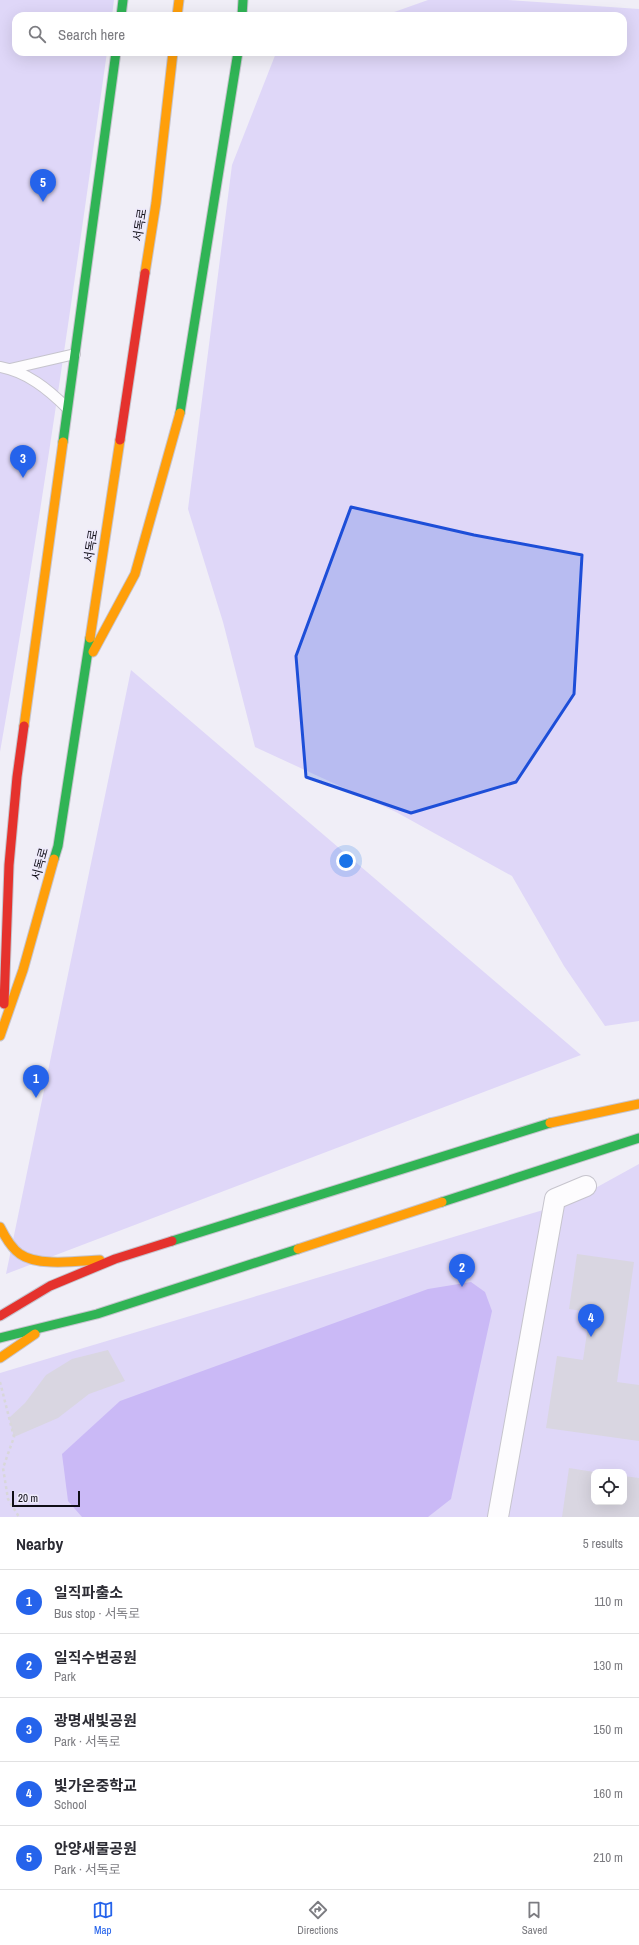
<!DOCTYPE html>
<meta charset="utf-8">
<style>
:root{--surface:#fff;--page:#f2f2f3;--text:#2b2b33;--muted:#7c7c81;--line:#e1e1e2;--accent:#2563eb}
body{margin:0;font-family:"Archivo Narrow","Noto Sans KR",sans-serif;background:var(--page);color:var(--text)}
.controls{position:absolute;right:12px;bottom:12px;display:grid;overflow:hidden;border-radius:8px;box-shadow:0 4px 16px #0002}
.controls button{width:36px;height:36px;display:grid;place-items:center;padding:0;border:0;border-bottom:1px solid var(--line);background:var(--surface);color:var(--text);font:20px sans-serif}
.scale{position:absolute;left:12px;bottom:10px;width:68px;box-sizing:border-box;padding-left:4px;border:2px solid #100e17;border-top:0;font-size:11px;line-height:14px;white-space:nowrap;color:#100e17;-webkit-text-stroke:3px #eeeafb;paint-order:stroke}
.you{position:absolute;left:346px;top:861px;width:14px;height:14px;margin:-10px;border:3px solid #fff;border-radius:50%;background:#1a73e8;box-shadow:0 0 0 6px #1a73e833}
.badge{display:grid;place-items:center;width:26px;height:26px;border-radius:50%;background:var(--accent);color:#fff;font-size:13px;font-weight:700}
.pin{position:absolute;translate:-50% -33px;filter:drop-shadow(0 1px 2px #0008)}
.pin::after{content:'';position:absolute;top:21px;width:14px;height:12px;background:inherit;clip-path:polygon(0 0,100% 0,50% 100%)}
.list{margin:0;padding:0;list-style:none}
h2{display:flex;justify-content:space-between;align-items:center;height:52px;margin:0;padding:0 16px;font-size:17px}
h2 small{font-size:13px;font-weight:400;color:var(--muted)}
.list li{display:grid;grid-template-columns:26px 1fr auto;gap:12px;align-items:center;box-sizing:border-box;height:64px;padding:0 16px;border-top:1px solid var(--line)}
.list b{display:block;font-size:15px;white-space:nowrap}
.list p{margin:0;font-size:13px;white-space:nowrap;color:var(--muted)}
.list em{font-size:13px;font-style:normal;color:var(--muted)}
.icon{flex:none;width:22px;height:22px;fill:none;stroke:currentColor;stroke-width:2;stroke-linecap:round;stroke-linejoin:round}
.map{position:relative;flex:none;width:639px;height:1517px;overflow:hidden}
.search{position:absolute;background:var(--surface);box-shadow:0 4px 16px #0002;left:12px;right:12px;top:12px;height:44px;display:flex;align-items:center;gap:10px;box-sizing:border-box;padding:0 14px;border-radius:12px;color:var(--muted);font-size:15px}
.sheet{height:372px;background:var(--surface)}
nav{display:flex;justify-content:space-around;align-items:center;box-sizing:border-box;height:56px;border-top:1px solid var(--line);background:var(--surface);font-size:11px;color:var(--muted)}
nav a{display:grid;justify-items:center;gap:2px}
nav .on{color:var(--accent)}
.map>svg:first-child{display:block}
.green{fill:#dfd7f8;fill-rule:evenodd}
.water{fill:#cab9f6}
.building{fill:#d9d6e1}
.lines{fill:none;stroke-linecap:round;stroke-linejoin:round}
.lane-casing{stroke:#c6c4cd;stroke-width:12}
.street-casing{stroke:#c6c4cd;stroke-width:22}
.fast-casing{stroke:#c6c4cd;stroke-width:11}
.slow-casing{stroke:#c6c4cd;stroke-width:11}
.jam-casing{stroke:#c6c4cd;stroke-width:11}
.path{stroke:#d8d7da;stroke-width:2.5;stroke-dasharray:3 3;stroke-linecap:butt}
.lane{stroke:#fdfcfe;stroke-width:10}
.street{stroke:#fdfcfe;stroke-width:20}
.fast{stroke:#30b455;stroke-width:9}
.slow{stroke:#ff9f0a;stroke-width:9}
.jam{stroke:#e5322d;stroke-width:9}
.marked{fill:#1d4ed8;fill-opacity:0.2;stroke:#1d4ed8;stroke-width:3;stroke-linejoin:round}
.labels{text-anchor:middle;stroke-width:3;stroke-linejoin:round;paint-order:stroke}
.street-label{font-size:12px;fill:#100e17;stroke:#eeeafb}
</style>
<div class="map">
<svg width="639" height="1517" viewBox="0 0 639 1517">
<rect width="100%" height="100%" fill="#f0eef7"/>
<path class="green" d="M0,0H114L112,16H16V52H107C74,286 41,520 0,752Z
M428,0H508L639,9V1021L605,1026L564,966L512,876L396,812L255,747L223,622L188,509L232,165L276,53L280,52H623V16H383Z
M131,670L581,1055L6,1274Z
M639,1164V1517H0V1373L570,1202ZM594,1472H624V1502H594Z"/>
<path class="water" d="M471,1282L485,1292L492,1311L451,1499L428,1517H82L68,1501L62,1454L120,1401L428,1289Z"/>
<path class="building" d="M577,1254L634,1262L617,1382L639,1385V1441L546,1428L557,1356L583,1360L590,1312L569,1309Z
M108,1350L125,1381L89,1394L58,1418L14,1437L9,1418L25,1403L46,1375L72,1359Z
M569,1468L594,1472V1502H624V1476L639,1478V1517H562Z"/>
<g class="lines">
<g class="lane-casing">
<path id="lane" d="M0,367C27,372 48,389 67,408
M10,369L75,354"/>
</g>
<g class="street-casing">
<path id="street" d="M498,1517L555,1199L586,1186"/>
</g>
<g class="fast-casing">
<path id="fast" d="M121,16L123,0
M242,16L243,0
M180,413L238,52
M63,442L116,52
M54,859L58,846L90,638
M442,1202L639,1138
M172,1241L550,1123
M0,1338L97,1314L298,1249"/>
</g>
<g class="slow-casing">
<path id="slow" d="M177,16L179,0
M145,273L156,203L173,52
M90,638L120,440
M93,652L135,574L180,413
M24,726L63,442
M0,1036L23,970L54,859
M550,1123L639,1104
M0,1227C5,1237 11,1248 20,1254C38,1267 79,1261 100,1260
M298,1249L442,1202
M0,1358L35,1334"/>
</g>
<g class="jam-casing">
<path id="jam" d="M120,440L145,273
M4,1004L9,865L17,777L24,726
M0,1316L50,1286L115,1259L172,1241"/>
</g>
<path class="path" d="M0,1382L14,1437L3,1468L8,1499L19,1517"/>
<use href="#lane" class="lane"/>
<use href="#street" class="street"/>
<use href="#fast" class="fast"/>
<use href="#slow" class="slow"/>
<use href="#jam" class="jam"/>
</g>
<path class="marked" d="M351,507L474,535L582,555L574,694L516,782L411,813L306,777L296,656Z"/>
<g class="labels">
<g class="street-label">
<text transform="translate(140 225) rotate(-81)" y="4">서독로</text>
<text transform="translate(91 546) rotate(-81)" y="4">서독로</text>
<text transform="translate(40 864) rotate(-75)" y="4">서독로</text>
</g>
</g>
</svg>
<div class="controls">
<button><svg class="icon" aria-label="locate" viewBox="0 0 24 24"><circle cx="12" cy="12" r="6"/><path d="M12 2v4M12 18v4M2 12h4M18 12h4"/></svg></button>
</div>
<div class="scale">20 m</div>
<div class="you"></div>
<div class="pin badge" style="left:36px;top:1098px">1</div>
<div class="pin badge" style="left:462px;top:1287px">2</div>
<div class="pin badge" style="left:23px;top:478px">3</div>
<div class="pin badge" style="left:591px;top:1337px">4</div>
<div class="pin badge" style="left:43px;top:202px">5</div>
<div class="search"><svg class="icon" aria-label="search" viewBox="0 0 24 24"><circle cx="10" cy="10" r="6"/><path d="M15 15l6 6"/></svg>Search here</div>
</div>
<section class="sheet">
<h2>Nearby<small>5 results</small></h2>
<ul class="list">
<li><span class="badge">1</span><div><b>일직파출소</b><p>Bus stop · 서독로</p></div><em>110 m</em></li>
<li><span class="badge">2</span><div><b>일직수변공원</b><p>Park</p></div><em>130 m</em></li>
<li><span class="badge">3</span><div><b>광명새빛공원</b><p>Park · 서독로</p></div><em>150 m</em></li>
<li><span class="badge">4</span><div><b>빛가온중학교</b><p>School</p></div><em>160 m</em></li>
<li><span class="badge">5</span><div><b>안양새물공원</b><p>Park · 서독로</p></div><em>210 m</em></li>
</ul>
</section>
<nav>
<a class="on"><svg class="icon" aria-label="map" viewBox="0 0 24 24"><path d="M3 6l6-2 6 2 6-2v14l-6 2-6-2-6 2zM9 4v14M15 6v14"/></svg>Map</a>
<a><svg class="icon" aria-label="directions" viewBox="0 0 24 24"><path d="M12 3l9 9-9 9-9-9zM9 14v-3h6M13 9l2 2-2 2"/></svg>Directions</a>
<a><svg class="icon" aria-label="saved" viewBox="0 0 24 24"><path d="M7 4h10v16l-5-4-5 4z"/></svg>Saved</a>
</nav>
